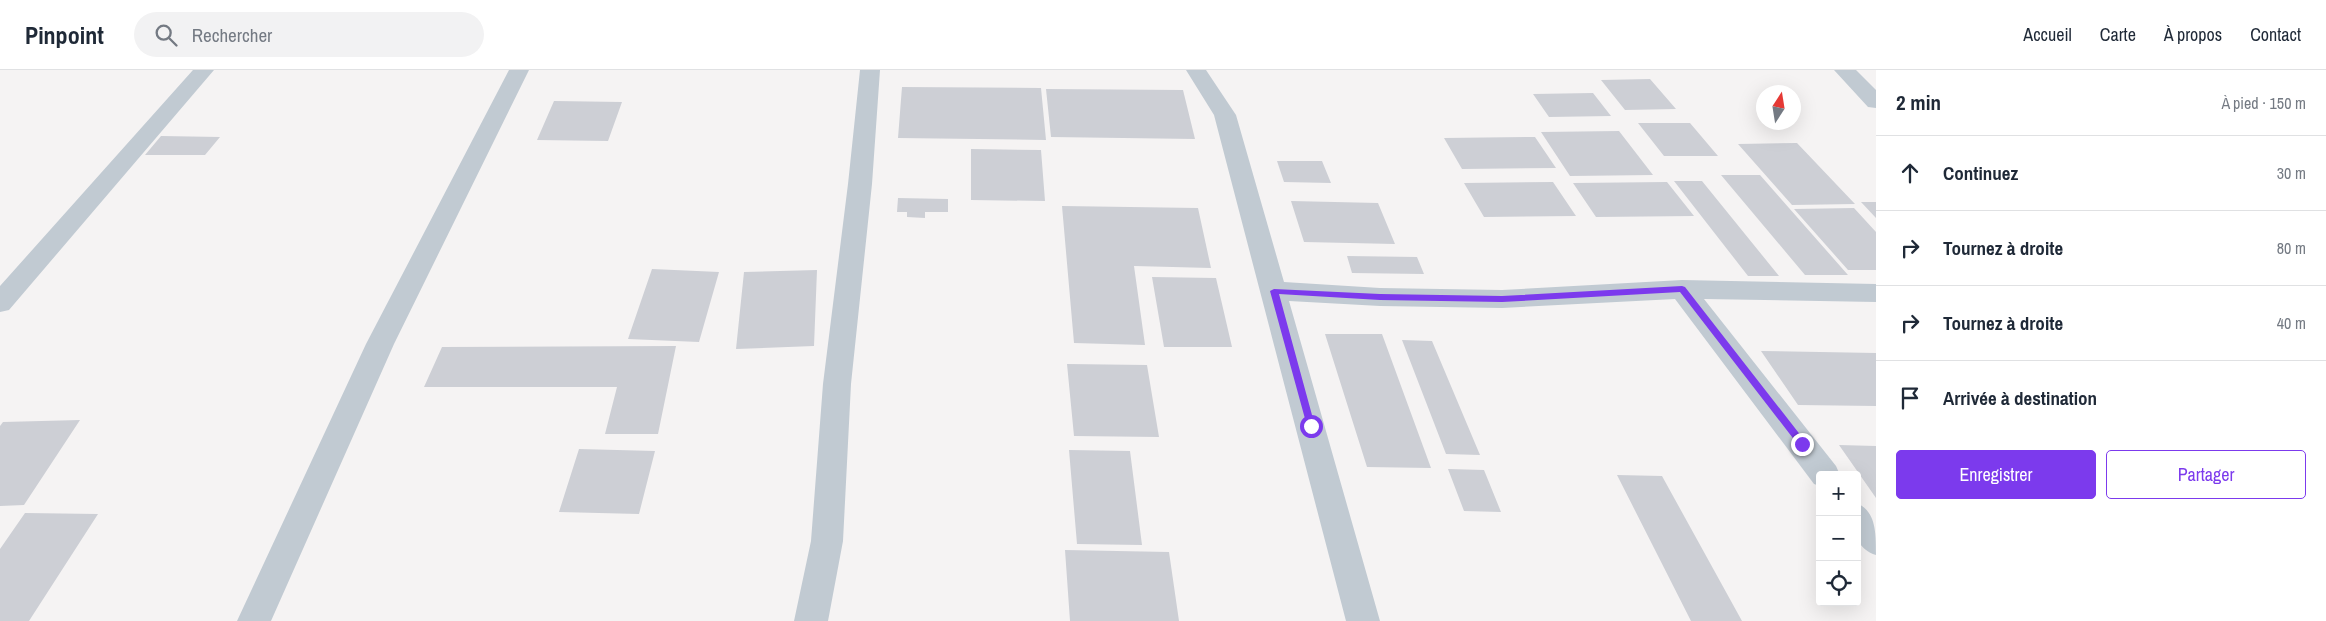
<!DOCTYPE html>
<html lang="fr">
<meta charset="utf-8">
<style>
:root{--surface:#fff;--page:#f2f2f3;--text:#1f2937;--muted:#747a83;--line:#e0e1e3;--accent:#7c3aed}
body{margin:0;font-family:"Archivo Narrow",sans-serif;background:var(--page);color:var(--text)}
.controls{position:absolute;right:15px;bottom:15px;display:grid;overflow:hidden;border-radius:5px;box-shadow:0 5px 20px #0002}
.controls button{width:45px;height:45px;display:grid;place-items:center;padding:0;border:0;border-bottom:1px solid var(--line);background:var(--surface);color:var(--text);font:25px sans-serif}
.compass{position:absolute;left:1756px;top:15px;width:45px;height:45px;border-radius:50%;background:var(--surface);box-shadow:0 5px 20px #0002;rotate:12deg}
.stop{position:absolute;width:15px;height:15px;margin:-11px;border:4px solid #7c3aed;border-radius:50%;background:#fff}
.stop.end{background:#7c3aed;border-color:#fff;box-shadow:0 1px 5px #0008}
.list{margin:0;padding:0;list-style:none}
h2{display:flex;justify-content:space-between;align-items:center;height:65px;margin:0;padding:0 20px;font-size:21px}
h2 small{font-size:16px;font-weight:400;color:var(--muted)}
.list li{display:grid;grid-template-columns:32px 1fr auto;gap:15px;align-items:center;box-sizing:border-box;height:75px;padding:0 20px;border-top:1px solid var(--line)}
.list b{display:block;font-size:19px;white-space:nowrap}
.list em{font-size:16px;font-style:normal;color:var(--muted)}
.actions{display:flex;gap:10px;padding:15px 20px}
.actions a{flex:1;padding:11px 0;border:1px solid var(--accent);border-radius:5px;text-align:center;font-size:18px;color:var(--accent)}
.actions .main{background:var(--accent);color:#fff}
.icon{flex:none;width:28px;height:28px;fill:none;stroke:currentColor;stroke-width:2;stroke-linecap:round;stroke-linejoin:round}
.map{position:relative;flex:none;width:1876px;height:551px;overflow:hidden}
header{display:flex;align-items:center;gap:30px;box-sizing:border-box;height:70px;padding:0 25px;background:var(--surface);border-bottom:1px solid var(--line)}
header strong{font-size:24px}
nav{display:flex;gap:28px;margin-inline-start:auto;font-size:18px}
.search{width:350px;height:45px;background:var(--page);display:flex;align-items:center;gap:12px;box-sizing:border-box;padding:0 18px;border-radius:28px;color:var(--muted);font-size:19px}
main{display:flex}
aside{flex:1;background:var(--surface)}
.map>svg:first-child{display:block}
.building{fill:#cdcfd5}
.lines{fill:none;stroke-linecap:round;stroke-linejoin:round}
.street{fill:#c1cad2;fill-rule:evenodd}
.route{fill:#7c3aed}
</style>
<header>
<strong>Pinpoint</strong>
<div class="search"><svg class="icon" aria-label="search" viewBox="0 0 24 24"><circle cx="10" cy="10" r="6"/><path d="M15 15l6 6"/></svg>Rechercher</div>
<nav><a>Accueil</a><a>Carte</a><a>À propos</a><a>Contact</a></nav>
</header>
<main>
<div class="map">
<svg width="1876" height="551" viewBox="0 0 1876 551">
<rect width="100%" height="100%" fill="#f5f3f3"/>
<path class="building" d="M1650,9L1676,39L1625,40L1601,10Z
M902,17L1041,18L1046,70L898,68Z
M1046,19L1183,20L1195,69L1051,67Z
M1593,23L1611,46L1549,47L1533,24Z
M554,31L622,32L608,71L537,70Z
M1638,53H1690L1718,86H1664Z
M1619,61L1653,105L1570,106L1541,62Z
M161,66L220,67L205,85H145Z
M1535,67L1556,98L1462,99L1444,68Z
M1797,73L1855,134L1792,135L1738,74Z
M971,79L1041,80L1045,131L971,130Z
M1277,91H1322L1331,113L1284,112Z
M1721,105H1760L1848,205H1805Z
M1674,111H1702L1779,206H1748Z
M1553,112L1576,146L1484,147L1464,113Z
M1667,112L1694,146L1596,147L1573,113Z
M898,128L948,129V142H925V148L907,147V142H897Z
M1291,131L1378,133L1395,174L1304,172Z
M1861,132H1876V148Z
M1062,136L1198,138L1211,198L1134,196L1145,275L1074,273Z
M1854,138L1876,162V200H1848L1794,139Z
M1347,186L1417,187L1424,204L1352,203Z
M652,199L719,202L699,272L628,269Z
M817,200L814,276L736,279L744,202Z
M1152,207L1216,208L1232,277H1164Z
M1325,264H1382L1431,398L1367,397Z
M1402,270L1432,271L1480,385L1446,384Z
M676,276L658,364H605L617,317H424L442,277Z
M1761,281L1876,283V336L1798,335Z
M1067,294L1147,295L1159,367L1074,366Z
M80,350L24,435L0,436V356L3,352Z
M1839,375L1876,376V428Z
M579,379L655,381L639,444L559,442Z
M1069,380L1130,381L1142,475L1077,474Z
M1448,399L1484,400L1501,442L1464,441Z
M1617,405L1662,406L1742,551H1691Z
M25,443L98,444L29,551H0V479Z
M1065,480L1169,482L1179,551H1070Z"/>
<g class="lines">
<path class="street" d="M193,0H214L9,240L0,242V216Z
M509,0H529L394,274L271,551H237L366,274Z
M860,0H880L872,114L851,314L843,471L828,551H794L811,471L823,314L848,114Z
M1186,0H1206L1236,45L1284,212L1380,218L1502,220L1682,210L1876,214V232L1704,229L1836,396L1840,405H1820V416L1814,414L1675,229L1502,238L1380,236L1289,231L1380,551H1346L1214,45Z
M1834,0H1856L1876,20V38L1868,37Z
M1857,433C1876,442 1876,462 1876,485C1850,476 1857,456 1857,433Z"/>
</g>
<path class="route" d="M1682,216L1685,217L1805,371V376H1799L1680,222L1502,232L1380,230L1279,224L1315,356L1311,360L1307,356L1270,221L1274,219L1380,224L1502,226Z"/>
</svg>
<div class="controls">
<button>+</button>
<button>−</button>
<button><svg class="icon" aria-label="locate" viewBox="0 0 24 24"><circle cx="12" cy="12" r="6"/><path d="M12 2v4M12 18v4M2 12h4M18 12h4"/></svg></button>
</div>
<svg class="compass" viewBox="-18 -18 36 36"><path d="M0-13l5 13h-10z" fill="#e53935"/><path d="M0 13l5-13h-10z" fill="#747a83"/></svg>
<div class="stop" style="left:1311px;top:356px"></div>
<div class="stop end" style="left:1802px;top:374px"></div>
</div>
<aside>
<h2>2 min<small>À pied · 150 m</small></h2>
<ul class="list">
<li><svg class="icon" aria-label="ahead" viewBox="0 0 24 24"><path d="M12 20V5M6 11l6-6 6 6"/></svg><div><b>Continuez</b></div><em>30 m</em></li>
<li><svg class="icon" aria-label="right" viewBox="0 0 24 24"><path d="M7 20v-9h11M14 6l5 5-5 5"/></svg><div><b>Tournez à droite</b></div><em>80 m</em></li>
<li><svg class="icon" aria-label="right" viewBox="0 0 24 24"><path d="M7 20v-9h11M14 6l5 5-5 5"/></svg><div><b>Tournez à droite</b></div><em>40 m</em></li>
<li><svg class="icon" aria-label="arrive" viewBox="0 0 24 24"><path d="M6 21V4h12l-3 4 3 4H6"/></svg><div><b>Arrivée à destination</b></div></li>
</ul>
<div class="actions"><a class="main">Enregistrer</a><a>Partager</a></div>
</aside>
</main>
